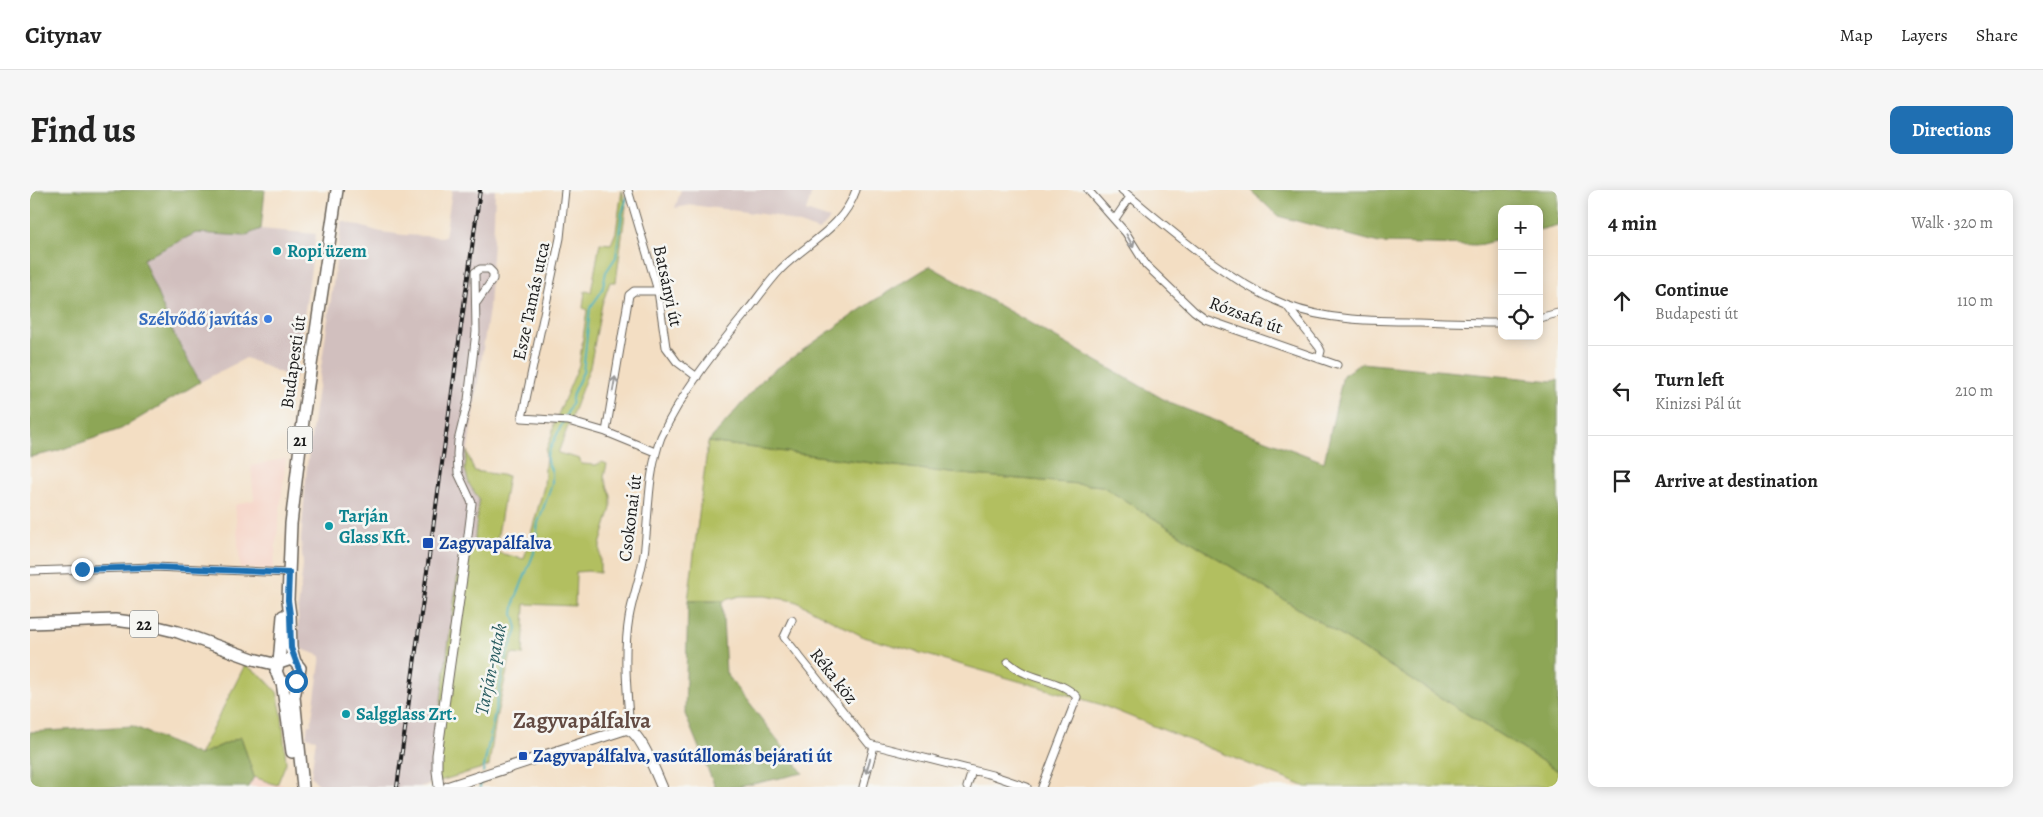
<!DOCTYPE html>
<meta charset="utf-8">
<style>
:root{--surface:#fff;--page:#f6f6f6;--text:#222;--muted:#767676;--line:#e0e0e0;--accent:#1f6fb2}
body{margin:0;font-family:Alegreya,serif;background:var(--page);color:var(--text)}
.controls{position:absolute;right:15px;top:15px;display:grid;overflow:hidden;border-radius:10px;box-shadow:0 2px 12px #0003}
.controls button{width:45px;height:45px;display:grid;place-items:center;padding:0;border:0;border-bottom:1px solid var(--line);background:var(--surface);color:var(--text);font:25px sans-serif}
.stop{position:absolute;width:15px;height:15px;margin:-11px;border:4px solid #1f6fb2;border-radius:50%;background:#fff}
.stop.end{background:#1f6fb2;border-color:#fff;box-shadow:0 1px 5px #0008}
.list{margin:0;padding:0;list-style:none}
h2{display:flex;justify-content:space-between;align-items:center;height:65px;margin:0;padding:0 20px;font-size:21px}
h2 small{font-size:16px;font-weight:400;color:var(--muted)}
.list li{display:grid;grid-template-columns:32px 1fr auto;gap:15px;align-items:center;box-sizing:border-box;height:90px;padding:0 20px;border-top:1px solid var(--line)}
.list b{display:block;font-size:19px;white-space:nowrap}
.list p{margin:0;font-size:16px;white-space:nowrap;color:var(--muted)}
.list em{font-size:16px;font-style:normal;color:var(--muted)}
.icon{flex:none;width:28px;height:28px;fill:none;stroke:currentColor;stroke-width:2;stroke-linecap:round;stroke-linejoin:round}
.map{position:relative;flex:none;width:1528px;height:597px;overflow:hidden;border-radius:10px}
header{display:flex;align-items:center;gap:30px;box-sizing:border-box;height:70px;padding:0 25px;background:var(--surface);border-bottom:1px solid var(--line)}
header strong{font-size:24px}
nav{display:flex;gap:28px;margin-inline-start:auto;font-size:18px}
.intro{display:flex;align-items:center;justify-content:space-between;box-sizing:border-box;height:120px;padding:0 30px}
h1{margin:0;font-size:35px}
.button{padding:12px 22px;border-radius:10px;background:var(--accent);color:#fff;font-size:18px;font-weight:700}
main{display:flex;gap:30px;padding:0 30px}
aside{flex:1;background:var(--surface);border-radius:10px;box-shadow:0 2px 12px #0003}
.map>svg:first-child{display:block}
.built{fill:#f6d2c4}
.industrial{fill:#d1bfbe}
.green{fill:#b2bf61;stroke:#676e3e}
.forest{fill:#8da657;stroke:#54613a}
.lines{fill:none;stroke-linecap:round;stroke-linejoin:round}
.stream{stroke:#3bacb6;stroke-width:2}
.minor-casing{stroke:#676056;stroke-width:9}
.tertiary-casing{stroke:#676056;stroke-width:11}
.secondary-casing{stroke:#676056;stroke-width:12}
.primary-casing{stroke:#676056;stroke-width:14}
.minor{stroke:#fff;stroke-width:7}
.tertiary{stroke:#fff;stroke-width:9}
.secondary{stroke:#fff;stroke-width:10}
.primary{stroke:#fff;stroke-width:11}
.rail-casing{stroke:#1c1c1c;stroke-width:4}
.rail{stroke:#f6f6f2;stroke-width:2;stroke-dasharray:5.5;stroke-linecap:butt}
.oneway{stroke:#999}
.route{stroke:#1f6fb2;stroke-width:6}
.culture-dot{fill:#0f9aa8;stroke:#f6f6f2;stroke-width:2}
.shop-dot{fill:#3f7fe0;stroke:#f6f6f2;stroke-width:2}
.transit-dot{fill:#1a4fb4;stroke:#f6f6f2;stroke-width:2}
.labels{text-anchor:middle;stroke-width:5;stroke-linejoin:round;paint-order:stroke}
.shield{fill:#f6f6f2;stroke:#5d5d5c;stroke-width:1}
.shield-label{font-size:16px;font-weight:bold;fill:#1c1c1c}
.culture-label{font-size:18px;font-weight:bold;fill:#0d838f;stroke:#f6f6f2;text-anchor:start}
.street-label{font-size:18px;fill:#1c1c1c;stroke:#f6f6f2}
.shop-label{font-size:18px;font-weight:bold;fill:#366cbe;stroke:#f6f6f2;text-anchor:end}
.transit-label{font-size:18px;font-weight:bold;fill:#164399;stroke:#f6f6f2;text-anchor:start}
.water-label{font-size:19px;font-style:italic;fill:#2a5d61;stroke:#f6f6f2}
.district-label{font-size:22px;font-weight:bold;fill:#624a42;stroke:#f6f6f2}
</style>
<header>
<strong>Citynav</strong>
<nav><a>Map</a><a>Layers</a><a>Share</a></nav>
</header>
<div class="intro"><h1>Find us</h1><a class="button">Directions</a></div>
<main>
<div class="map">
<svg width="1528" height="597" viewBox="0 0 1528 597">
<rect width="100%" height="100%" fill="#f6f6f2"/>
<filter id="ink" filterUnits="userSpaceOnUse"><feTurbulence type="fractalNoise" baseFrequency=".02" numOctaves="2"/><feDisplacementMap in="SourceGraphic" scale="10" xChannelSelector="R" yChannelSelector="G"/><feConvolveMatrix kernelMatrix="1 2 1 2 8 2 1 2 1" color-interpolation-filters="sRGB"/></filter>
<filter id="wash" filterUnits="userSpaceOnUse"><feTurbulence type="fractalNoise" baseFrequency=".0096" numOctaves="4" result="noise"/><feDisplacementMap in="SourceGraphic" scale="20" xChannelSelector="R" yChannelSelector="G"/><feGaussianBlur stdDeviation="1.12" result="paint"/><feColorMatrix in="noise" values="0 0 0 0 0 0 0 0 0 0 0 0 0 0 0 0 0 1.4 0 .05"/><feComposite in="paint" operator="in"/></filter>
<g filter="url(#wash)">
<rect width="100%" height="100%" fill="#f3dec3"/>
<path class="built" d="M256,268L243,380L210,378L205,315L224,310L221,276Z
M224,587L247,595L248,593L259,597H218Z"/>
<path class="industrial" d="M422,0H465L464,33L459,119L435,278L439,294L449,309L444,356L432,353L400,594L390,597H290L281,586L286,549L276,547L278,535H281L291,466L269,458L268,421L273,374L271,350L277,275L312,31L351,42L374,45L415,47Z
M651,0H776L782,2L776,21L800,29L789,41L747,26L662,15L645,18Z
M231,39L286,44L265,189L216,168L170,192L144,144L113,69L166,43L213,46Z"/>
<path class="green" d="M592,0L596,16L586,92H580L572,114L560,177L528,263L550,269L551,274L566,275L572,272L577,274L574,287L581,306V318L570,355V383L558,381L546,382L545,416L495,414L493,465L481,464L466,528L459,576L400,594L432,352L444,356L449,309L439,294L435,279L437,261L444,281L478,286L465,362L494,369L514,296L516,260L522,245L524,234L549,175L557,120L553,118L555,101L561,102L570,53L581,54L586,42Z
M678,252L920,283L1072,296L1528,581V597H1276L1069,514L834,447L765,411L735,406H709L692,411H658Z
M215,475L232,486L247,502L252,525L256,573L247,595L224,587L211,547L169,565Z"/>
<path class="forest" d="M0,0H235L231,39L214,46L166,43L113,69L144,144L170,192L91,239L24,262L0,267Z
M1220,0H1528V35L1509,40V19H1472V49L1448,55L1349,53L1248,26Z
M900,76L1142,214L1294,272L1313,185L1331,173L1523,191L1528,189V581L1072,296L920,283L678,252L736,186L840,113Z
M658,411H692L696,483L773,583L709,597H685L655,524Z
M103,536L169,565L211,547L224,587L218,597H0V542Z"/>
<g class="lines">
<path class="stream" d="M535,228L541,214L543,203L553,182L560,118L572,101L576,82L586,67L592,23L598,5
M453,582L476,466L486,443L487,438L483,424L485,410L504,363L508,333L522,294V282L517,271V265L533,232
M450,597L451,589"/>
</g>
</g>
<g filter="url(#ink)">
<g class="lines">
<g class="minor-casing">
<path id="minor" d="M535,0L530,48L492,228L538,231L576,242L625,262
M598,0L628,101L636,157L647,172L667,187
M1058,0L1096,43L1116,75L1164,121L1175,129L1307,175
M1092,0C1141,40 1198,92 1256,115C1297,131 1345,131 1388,131C1416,132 1444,133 1472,133
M1085,29L1100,7
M1257,116L1289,157L1291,161L1289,169
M1509,128L1528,123
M576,242L599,105L604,101H628
M437,353L442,313L428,283L427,264L428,251L438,210L446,142L445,82L450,79H459L463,83V89L447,112
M0,381L124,377L259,383
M762,430L754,447L839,554L962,585L997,597
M978,472C983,476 989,481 995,483C1013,491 1033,492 1047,507L1012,597
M600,539C597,502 593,464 599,428C603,404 613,381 615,356C619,319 618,282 631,247C652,202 684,162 715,124C727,109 738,93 751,79C778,52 813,38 826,0
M833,597L844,556
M937,597L942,581"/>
</g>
<g class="tertiary-casing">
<path id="tertiary" d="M409,597L407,581V565L437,353"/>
</g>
<g class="secondary-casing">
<path id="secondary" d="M418,597L596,539C610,540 626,584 632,597"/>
</g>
<g class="primary-casing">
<path id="primary" d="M0,433L85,430L115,434L148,442L223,469L248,475
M265,472L261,458L260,425L258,410L261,334L274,222L307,0
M249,473L253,426
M268,489L260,494L250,491L246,481L249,473L261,469L265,472L270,478L264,507L273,597
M252,492L262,562"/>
</g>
<use href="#minor" class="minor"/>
<use href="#tertiary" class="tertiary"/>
<use href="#secondary" class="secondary"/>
<use href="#primary" class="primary"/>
<g class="rail-casing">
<path id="rail" d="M367,597L450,0"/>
</g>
<use href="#rail" class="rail"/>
</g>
<defs><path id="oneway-shaft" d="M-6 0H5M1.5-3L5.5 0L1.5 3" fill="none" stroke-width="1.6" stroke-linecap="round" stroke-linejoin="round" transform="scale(1.25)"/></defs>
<g class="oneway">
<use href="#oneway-shaft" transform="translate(1100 51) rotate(62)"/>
<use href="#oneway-shaft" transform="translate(584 194) rotate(-80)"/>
<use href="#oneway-shaft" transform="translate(838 576) rotate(106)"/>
</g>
</g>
<g class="lines" filter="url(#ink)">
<path class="route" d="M52,379L124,377L259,383L258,410L260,425L261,458L270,482L266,491"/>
</g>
<g class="culture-dot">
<circle cx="247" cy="61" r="5"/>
<circle cx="299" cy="336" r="5"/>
<circle cx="316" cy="524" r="5"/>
</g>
<circle class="shop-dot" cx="238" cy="129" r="5"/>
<g class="transit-dot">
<rect x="392" y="347" width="12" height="12" rx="2.5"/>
<rect x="488" y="561" width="10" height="10" rx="2.5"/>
</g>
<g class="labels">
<g class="shield">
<rect x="257.5" y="236.5" width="25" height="27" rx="4"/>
<rect x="100" y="420.5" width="28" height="27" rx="4"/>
</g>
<g class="shield-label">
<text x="270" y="256">21</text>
<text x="114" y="440">22</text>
</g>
<g class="culture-label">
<text x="257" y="67">Ropi üzem</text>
<text x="309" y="332">Tarján<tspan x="309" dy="21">Glass Kft.</tspan></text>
<text x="326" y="530">Salgglass Zrt.</text>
</g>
<g class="street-label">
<text transform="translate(638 96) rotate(78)" y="6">Batsányi út</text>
<text transform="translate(501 111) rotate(-78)" y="6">Esze Tamás utca</text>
<text transform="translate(1216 125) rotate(20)" y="6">Rózsafa út</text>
<text transform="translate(263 172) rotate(-82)" y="6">Budapesti út</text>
<text transform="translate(600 328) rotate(-83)" y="6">Csokonai út</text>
<text transform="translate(804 486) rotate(52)" y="6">Réka köz</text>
</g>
<g class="shop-label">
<text x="228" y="135">Szélvődő javítás</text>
</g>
<g class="transit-label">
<text x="409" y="359">Zagyvapálfalva</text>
<text x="503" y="572">Zagyvapálfalva, vasútállomás bejárati út</text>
</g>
<g class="water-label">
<text transform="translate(460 479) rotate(-78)" y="7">Tarján-patak</text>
</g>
<g class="district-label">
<text x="552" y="538">Zagyvapálfalva</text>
</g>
</g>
</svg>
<div class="controls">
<button>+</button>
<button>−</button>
<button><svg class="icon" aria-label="locate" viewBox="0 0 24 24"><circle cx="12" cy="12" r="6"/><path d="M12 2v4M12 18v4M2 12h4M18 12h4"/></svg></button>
</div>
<div class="stop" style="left:266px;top:491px"></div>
<div class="stop end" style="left:52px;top:379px"></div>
</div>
<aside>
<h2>4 min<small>Walk · 320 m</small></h2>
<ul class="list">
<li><svg class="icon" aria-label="ahead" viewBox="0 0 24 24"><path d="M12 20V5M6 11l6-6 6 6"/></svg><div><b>Continue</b><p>Budapesti út</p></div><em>110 m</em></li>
<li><svg class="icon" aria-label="left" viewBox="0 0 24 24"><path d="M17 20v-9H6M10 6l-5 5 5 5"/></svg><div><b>Turn left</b><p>Kinizsi Pál út</p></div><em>210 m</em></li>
<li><svg class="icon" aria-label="arrive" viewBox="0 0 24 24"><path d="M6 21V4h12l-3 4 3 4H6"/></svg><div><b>Arrive at destination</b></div></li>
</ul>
</aside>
</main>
